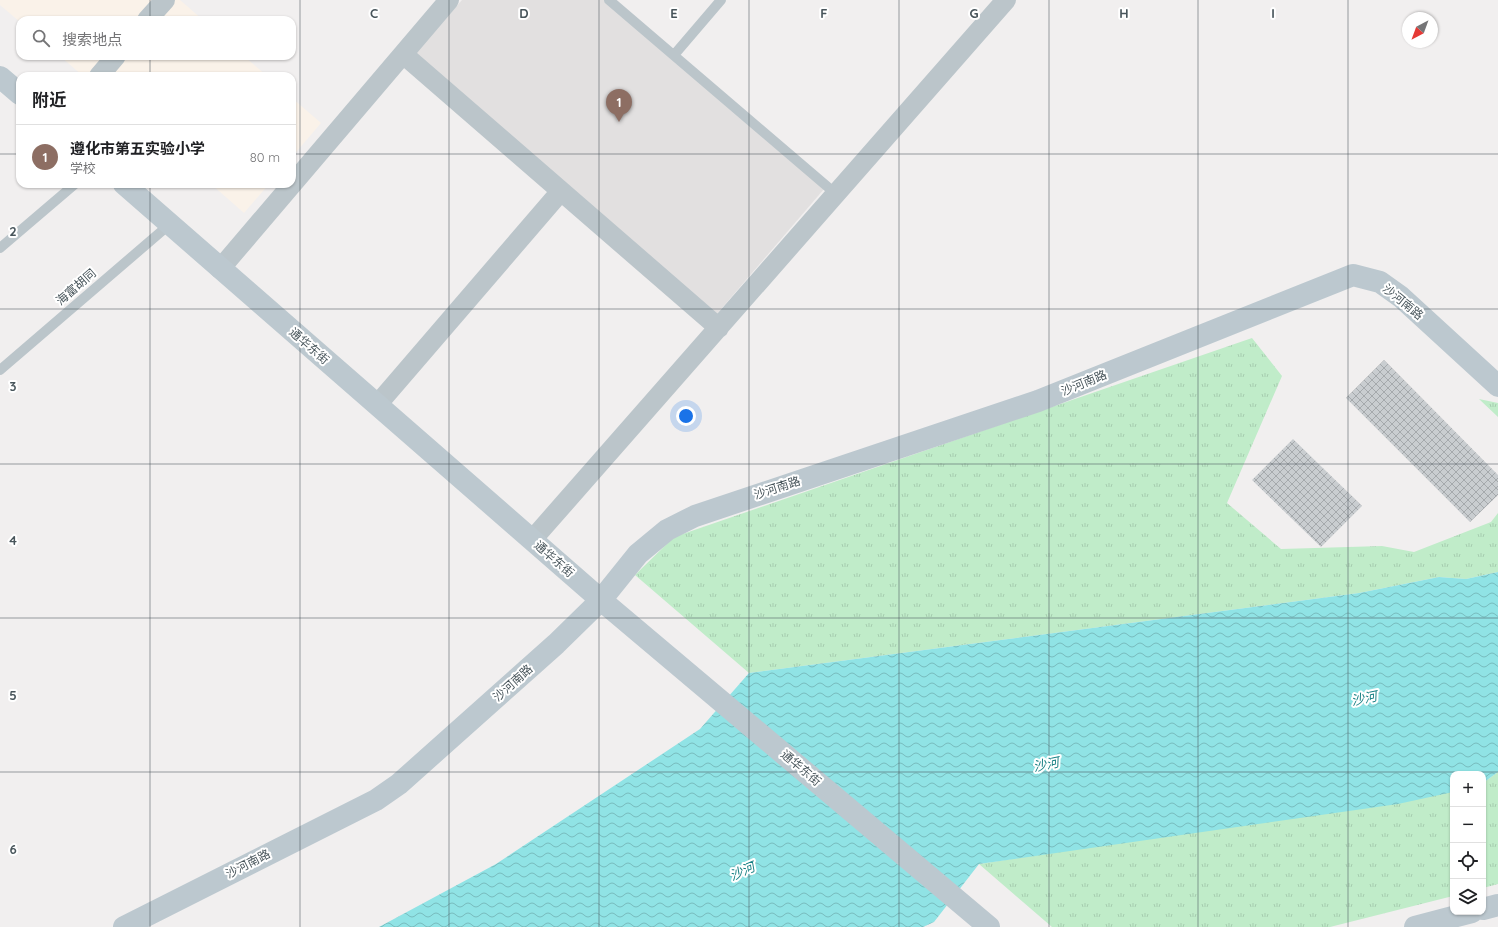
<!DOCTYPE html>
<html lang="zh">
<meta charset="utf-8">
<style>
:root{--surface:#fff;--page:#f6f6f6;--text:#202124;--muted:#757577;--line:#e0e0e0;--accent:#db2777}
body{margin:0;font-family:Quicksand,"Noto Sans SC",sans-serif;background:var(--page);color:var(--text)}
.controls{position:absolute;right:12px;bottom:12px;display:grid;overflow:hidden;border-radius:8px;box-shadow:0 1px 3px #0004}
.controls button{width:36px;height:36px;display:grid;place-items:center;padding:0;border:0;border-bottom:1px solid var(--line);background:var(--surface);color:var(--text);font:20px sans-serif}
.compass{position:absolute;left:1402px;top:12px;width:36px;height:36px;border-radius:50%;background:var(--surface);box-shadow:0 1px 3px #0004;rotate:221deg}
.you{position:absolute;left:686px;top:416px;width:14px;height:14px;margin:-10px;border:3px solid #fff;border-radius:50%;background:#1a73e8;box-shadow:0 0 0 6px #1a73e833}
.badge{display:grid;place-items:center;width:26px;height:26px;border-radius:50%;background:var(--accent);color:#fff;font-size:13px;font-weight:700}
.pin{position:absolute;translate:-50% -33px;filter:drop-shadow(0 1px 2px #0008)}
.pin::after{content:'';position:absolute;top:21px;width:14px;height:12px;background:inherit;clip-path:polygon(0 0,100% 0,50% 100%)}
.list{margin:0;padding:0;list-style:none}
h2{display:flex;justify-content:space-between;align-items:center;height:52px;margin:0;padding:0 16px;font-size:17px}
h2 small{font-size:13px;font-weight:400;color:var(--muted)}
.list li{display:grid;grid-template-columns:26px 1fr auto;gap:12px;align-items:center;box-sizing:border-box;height:64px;padding:0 16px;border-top:1px solid var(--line)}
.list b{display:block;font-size:15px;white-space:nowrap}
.list p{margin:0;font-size:13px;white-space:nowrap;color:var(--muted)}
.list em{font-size:13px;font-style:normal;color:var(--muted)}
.icon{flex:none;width:22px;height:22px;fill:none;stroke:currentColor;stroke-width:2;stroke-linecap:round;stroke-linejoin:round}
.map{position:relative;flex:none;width:1498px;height:927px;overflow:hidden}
.search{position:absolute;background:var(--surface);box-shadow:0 1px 3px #0004;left:16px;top:16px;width:280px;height:44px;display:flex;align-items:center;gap:10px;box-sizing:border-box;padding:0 14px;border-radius:12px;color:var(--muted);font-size:15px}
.panel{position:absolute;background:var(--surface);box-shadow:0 1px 3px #0004;left:16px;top:72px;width:280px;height:116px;border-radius:12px}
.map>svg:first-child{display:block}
.commercial{fill:#faf2e9}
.education{fill:#e2e0e0}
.park{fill:url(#park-tufts)}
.water{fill:url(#water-waves)}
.building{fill:url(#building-cross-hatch)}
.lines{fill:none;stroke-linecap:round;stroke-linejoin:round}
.lane{stroke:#bbc5ca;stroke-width:10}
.street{stroke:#bbc5ca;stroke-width:20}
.secondary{stroke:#bcc8cf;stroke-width:22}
.grid{fill:none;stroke:#48555b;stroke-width:1;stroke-opacity:0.55}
.labels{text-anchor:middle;stroke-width:4;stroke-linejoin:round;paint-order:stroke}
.street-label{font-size:12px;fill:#48555b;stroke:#fff}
.water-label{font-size:13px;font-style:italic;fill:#167f83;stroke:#fff}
.grid-label{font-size:13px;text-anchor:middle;font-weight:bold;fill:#48555b;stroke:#fff;stroke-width:4;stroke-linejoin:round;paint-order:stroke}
</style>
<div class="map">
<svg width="1498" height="927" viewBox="0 0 1498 927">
<defs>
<pattern id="park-tufts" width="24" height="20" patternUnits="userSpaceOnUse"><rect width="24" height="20" fill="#c0ecc9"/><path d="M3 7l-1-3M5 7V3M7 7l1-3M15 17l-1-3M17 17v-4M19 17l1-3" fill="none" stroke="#a6ccaf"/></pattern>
<pattern id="water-waves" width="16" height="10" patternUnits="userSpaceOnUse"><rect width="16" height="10" fill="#90e3e5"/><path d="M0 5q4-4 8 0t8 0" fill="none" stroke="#78bbbd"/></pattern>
<pattern id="building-cross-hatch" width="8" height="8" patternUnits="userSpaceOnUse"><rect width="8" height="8" fill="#c9cdd0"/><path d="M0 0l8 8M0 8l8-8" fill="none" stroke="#a5a9ac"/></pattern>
</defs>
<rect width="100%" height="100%" fill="#f1efef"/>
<path class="commercial" d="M0,0H180L203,20H20V22L0,5Z
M60,56H244L267,76H83Z
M292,98L321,123L292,157Z
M211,184H269L244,213Z"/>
<path class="education" d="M462,0H605L824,189L716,315L414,55Z"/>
<path class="park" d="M1252,338L1282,376L1227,503L1281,549L1382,546L1414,552L1491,522L1498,513V572L1466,579L1439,577L1359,593L749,673L635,575L674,537Z
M1479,399L1498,403V417Z
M1498,772V884L1483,888V783Z
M1453,790V896L1330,927H1052L979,864Z"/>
<path class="water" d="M1498,572V772L1483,783V774H1453V792L1398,804L979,864L934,922L923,927H379L496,864L700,729L749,673L1359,593L1439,577L1466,579Z"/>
<path class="building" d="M1384,360L1498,475V495L1470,522L1346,398Z
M1293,439L1362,506L1321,547L1252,480Z"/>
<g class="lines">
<path class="lane" d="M609,0L836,194
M674,55L721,0
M0,248L75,184
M0,370L170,224"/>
<path class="street" d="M147,20L165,0
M403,54L719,328
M99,76L116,56
M220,269L449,0
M377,405L561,191
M532,540L1006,0"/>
<path class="secondary" d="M0,77L20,94
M124,184L601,600L989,927
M1483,909L1498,905
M124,927L376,800L399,784L556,644L601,600L638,554L667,530L695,516L1038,401L1353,275L1380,282L1401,297L1498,386
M1415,927L1472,912"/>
</g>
<path class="grid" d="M150,0V20M300,0V927M449,0V927M599,0V927M749,0V927M899,0V927M1049,0V927M1198,0V927M1348,0V927M150,56V76M0,154H20M292,154H1498M150,184V927M0,309H1498M0,464H1498M0,618H1498M0,772H1498"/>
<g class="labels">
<g class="street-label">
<text transform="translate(76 287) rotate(-41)" y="4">海富胡同</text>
<text transform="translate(1403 302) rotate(39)" y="4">沙河南路</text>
<text transform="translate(309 346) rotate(41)" y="4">通华东街</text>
<text transform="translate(1084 383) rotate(-22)" y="4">沙河南路</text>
<text transform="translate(777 488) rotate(-18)" y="4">沙河南路</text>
<text transform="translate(554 559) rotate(41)" y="4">通华东街</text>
<text transform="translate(513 683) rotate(-42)" y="4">沙河南路</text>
<text transform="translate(801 768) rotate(40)" y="4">通华东街</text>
<text transform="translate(248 864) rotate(-27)" y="4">沙河南路</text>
</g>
<g class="water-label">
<text transform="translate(1364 698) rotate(-12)" y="5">沙河</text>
<text transform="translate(1046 764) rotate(-12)" y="5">沙河</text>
<text transform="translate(742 871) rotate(-24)" y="5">沙河</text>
</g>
</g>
<g class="grid-label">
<text x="374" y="18">C</text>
<text x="524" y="18">D</text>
<text x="674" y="18">E</text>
<text x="824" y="18">F</text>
<text x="974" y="18">G</text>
<text x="1124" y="18">H</text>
<text x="1273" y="18">I</text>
<text x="13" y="236">2</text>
<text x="13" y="391">3</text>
<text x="13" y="545">4</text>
<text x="13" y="700">5</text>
<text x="13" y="854">6</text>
</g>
</svg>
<div class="controls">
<button>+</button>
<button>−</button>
<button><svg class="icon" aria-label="locate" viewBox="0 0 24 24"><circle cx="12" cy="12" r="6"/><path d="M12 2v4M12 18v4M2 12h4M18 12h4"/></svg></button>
<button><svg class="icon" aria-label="layers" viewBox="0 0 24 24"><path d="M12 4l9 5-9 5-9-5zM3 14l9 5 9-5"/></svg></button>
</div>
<svg class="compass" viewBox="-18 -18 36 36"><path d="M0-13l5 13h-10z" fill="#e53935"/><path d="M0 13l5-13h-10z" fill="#757577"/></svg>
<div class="you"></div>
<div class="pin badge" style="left:619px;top:122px;background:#8d6e63">1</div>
<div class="search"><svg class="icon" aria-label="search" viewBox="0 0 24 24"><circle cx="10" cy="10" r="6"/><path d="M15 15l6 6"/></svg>搜索地点</div>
<section class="panel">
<h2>附近<small></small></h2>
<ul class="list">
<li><span class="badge" style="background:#8d6e63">1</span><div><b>遵化市第五实验小学</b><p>学校</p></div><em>80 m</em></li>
</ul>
</section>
</div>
